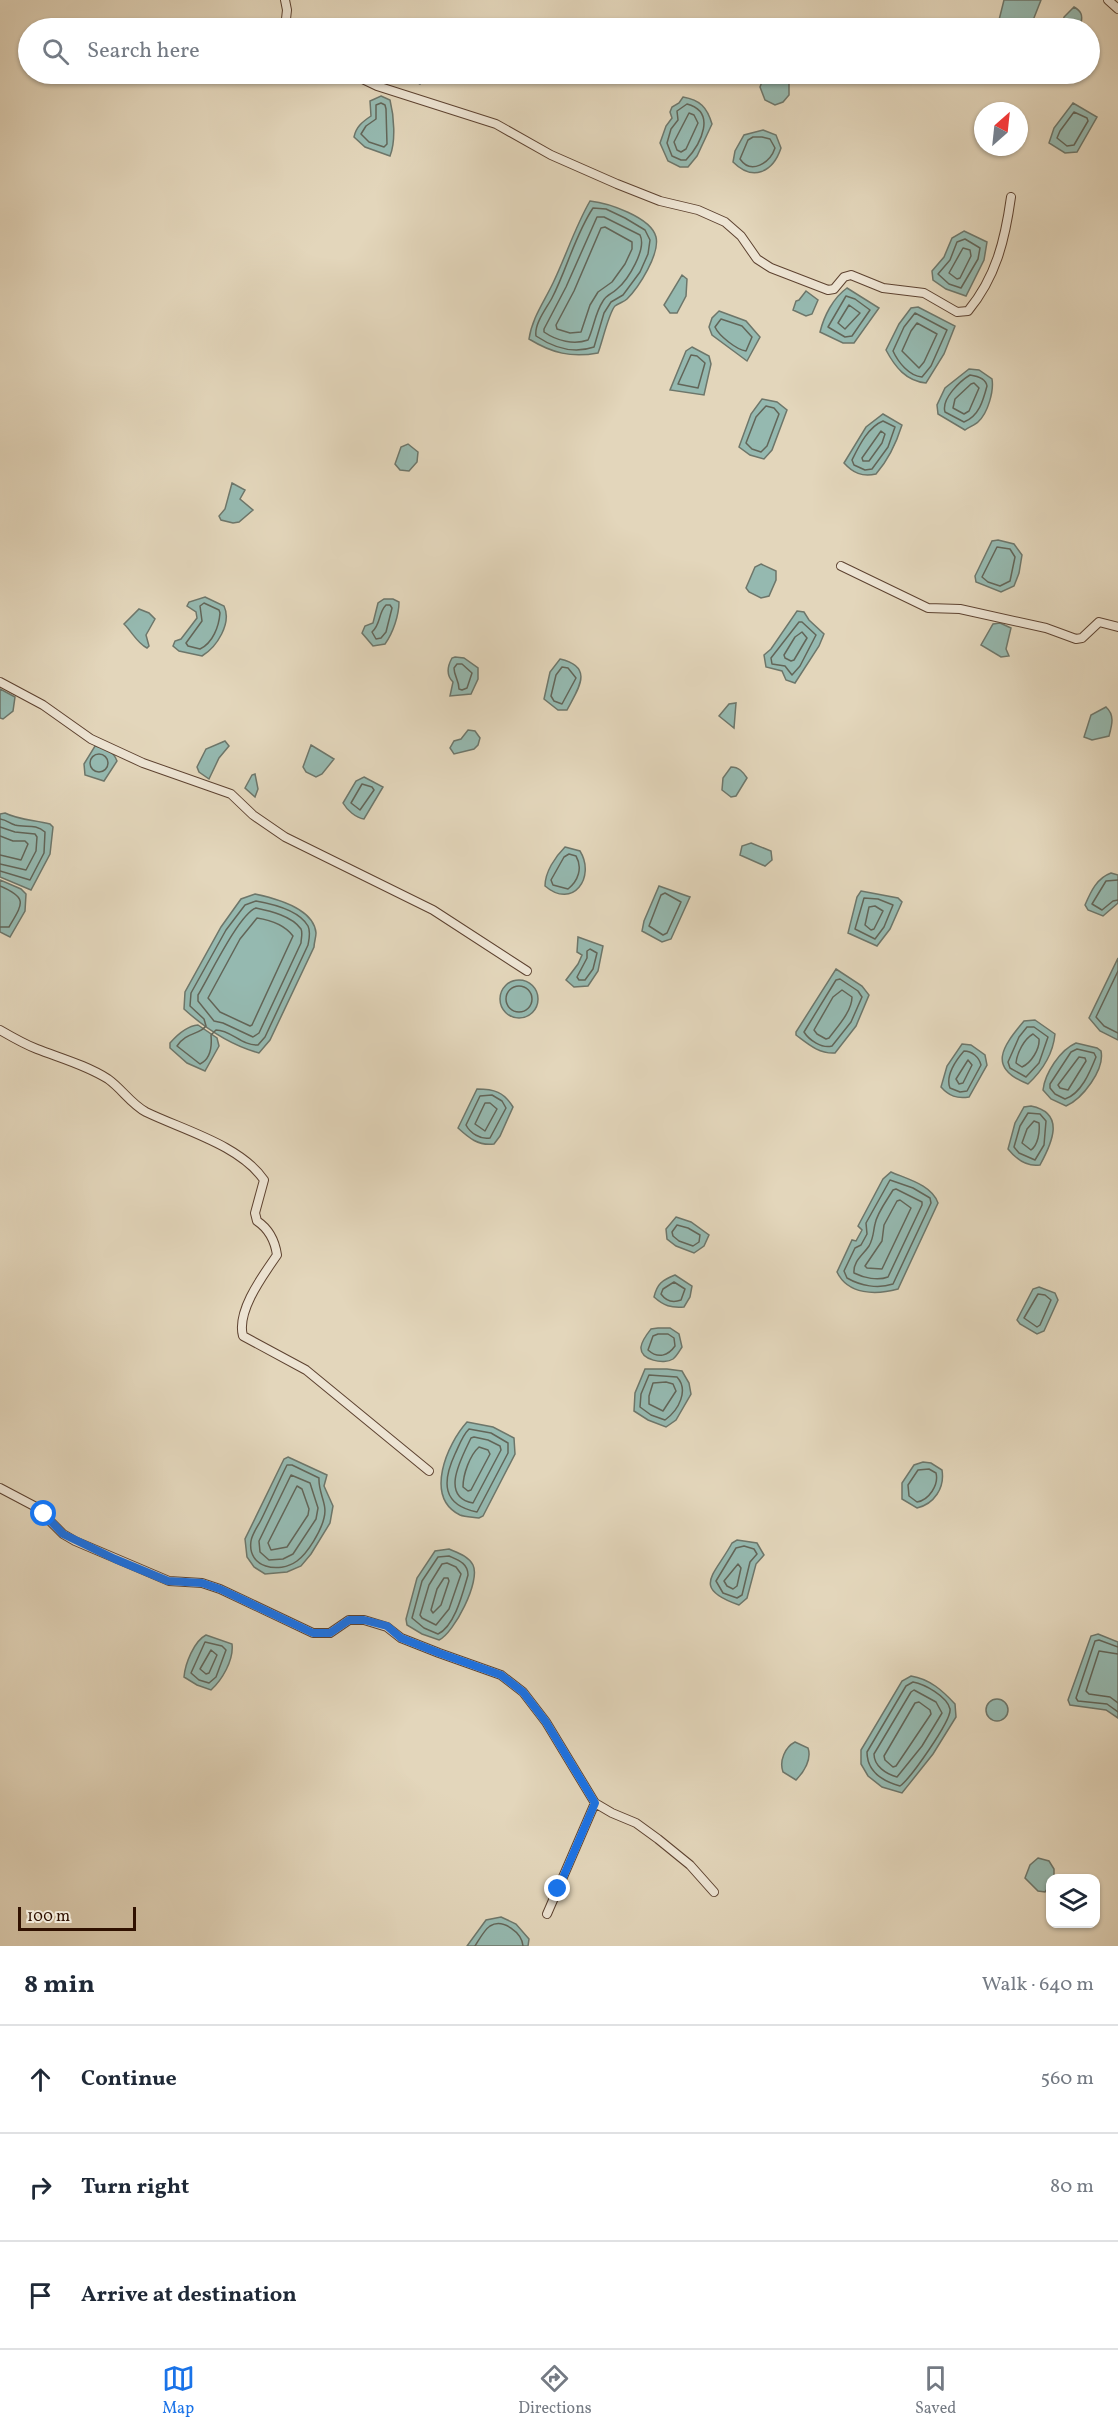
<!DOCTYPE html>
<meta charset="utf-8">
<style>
:root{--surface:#fff;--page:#f2f2f3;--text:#1f2937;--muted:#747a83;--line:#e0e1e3;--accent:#1a73e8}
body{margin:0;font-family:Vollkorn,serif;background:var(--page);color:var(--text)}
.controls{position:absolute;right:18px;bottom:18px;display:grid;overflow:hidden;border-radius:12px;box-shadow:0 2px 4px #0004}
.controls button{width:54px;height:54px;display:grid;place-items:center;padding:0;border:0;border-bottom:2px solid var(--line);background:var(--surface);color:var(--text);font:30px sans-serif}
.compass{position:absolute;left:974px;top:102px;width:54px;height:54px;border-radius:50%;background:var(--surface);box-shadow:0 2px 4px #0004;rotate:27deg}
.scale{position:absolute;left:18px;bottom:15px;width:118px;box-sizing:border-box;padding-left:6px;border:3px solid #301101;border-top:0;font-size:16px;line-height:21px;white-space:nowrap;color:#301101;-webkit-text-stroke:4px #ede4d3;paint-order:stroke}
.stop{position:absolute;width:18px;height:18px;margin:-14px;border:4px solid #1a73e8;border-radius:50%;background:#fff}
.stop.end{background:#1a73e8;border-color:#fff;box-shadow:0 2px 6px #0008}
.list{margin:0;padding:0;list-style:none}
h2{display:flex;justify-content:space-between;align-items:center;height:78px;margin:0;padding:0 24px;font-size:26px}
h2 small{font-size:20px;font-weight:400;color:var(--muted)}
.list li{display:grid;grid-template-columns:39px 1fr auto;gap:18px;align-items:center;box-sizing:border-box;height:108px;padding:0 24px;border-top:2px solid var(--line)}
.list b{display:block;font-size:22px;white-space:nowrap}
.list em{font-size:20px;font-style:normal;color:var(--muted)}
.icon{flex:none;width:33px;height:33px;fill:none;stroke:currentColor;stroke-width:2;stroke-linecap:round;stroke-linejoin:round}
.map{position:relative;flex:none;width:1118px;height:1946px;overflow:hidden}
.search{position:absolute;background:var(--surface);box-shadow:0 2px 4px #0004;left:18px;right:18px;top:18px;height:66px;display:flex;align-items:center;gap:15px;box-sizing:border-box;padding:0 21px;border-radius:33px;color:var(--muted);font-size:22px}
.sheet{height:402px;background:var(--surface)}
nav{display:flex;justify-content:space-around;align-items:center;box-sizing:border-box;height:84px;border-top:2px solid var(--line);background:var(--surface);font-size:16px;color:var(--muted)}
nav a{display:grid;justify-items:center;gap:3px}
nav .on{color:var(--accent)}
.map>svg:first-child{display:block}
.water{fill:#95b9b0;stroke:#6d766a;stroke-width:1.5}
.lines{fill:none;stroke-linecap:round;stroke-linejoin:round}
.shore{stroke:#626558;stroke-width:1.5}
.minor-casing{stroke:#5d4230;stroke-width:10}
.minor{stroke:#ede4d3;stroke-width:8}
.route{stroke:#1a73e8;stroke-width:8}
</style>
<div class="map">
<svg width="1118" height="1946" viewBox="0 0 1118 1946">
<rect width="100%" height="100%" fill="#e3d6bb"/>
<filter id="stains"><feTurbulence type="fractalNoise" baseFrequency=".00333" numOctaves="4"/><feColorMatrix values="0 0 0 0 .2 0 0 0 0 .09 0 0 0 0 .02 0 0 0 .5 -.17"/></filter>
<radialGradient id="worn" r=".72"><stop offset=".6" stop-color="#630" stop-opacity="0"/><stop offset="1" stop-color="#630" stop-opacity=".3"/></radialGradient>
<path class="water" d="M1004,0H1041L1030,28H997Z
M1074,7C1081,11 1083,15 1081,23C1074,28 1070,28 1063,23L1064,17Z
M398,74H425L420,84Z
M765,74H787L789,77V95L783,102L775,105L765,100L760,87Z
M381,96L390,100C394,116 396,141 390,156L365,147L354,137C356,127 362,122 371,116L370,101Z
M683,97C700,100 707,107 712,124L697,156L688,167H680L668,161L660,143L666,126L672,118L670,112L672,107L679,103Z
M1073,103L1097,117L1077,152L1065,153L1049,143L1054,128Z
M763,130L776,135L781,148C773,172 753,182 733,162L735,151L744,135Z
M590,201C608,203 651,217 656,237C660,254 639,287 627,299C624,302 619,303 615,306C609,312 602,343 598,353C571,358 552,353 529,339C532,318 544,302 553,283C566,256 575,227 590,201Z
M964,231L987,242L984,260L966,296L946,289L933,280L932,271L944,257L952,238Z
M682,275L687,279L686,296L677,313H670L664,305Z
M847,288L879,308L854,343H843L820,332C824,316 833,298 847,288Z
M806,291L818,300L812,314L806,316L793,310L796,301L799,300Z
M918,307L955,326L944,354L926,383C906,381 895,367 886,350L899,324L911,308Z
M719,311L746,321L760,337L747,361L712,335L709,327L712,318Z
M692,347L709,356L711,364L704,395L670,390L686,351Z
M969,369L979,370L992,379C994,391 988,413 978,422C975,425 969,427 965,430L938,414L937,405L945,388Z
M762,399L777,402L787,410L772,450L764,459L750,455L739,447L751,414Z
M883,414L902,425C896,444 889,459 876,474C862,477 853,473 844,463L866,427Z
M408,444L418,452L417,462L409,471L400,470L395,464L401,447Z
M232,483L245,490L240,499L253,510L239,522L233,523L221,520L219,516L225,509Z
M998,540L1014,544L1022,555L1019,573L1014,586L1001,592L976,582L975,576L992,541Z
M761,564L776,571V580L769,596L761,598L749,592L746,588L755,567Z
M205,597L224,606C232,623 217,647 202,656L179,651L173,646L175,641L181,639L197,618L196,612L187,606L189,602Z
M384,599H393L399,602C399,615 393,633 385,644L373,646L362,633L365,626L373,623L378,603Z
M139,609L149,613L155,619L146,635L149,646L147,648C137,643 133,633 124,624Z
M797,611L804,612L809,620L824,634L819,646L795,683L786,680L782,671L766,667L764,655L771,649Z
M1000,623L1011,628L1006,649L1009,656L1001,657L981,645L993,624Z
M455,657L464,658L478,668V679L471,694L450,696L453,682C446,675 447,667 452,658Z
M560,659C595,667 578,689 567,710H558L544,699L550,672Z
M0,689L15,697L13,711L3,719L0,718Z
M736,703L734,728L719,716L729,704Z
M1106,707C1115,715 1112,725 1109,736L1092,740L1084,737L1091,715Z
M468,730L475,731L480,738L478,745L474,749L454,754L450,748L454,741L461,739Z
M225,741L229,746L219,758L209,779L199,772L197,767L206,749Z
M311,745L334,759L322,774L316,777L306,772L303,767Z
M95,746C105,748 113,750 117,761L104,781L85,775L84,764Z
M731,767C739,767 743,772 747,778L736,796L731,797L722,790L723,778Z
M255,774L258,789L255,797L245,788L252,775Z
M364,777L383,787L364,819C356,818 347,810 343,803L356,781Z
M5,813C19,820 34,820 50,824L53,827L50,854L31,890L0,877V814Z
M751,843L771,851L772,860L765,866L740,855L742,846Z
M565,847L580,851C596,877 573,910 545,886C545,872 555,857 565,847Z
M1111,873L1118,875V903L1103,916L1088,910L1085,905C1091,891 1097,878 1111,873Z
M0,880L21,889L26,894L25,911L10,937L0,932Z
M659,886L690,897L671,939L662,942L642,931L644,921Z
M861,891L898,898L902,902L890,929L877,946L848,933L857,897Z
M255,894C274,898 314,908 316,933C316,937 314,943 314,947L270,1040L259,1053C230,1045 206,1029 184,1009L185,992L221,927L241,899Z
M578,937L603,946L598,971L588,986L574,987L566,980L578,964L582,955L577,952Z
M1118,958V1040L1100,1031L1089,1018Z
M836,969L862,986L869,995L856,1026L835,1053C819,1054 808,1044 796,1035V1032Z
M500 999a19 19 0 1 1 38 0a19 19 0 1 1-38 0Z
M1035,1020L1055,1034C1053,1054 1042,1071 1028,1084C987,1068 1002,1047 1024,1021Z
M198,1025L217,1038L219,1046L205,1071L187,1063L170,1048V1043C177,1035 187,1026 198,1025Z
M1076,1043L1097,1048L1101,1051C1105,1070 1082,1099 1066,1106L1051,1099L1043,1090C1045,1073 1060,1050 1076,1043Z
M962,1044L971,1045L985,1055L987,1065L969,1097C957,1099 949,1096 941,1087L947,1066Z
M477,1089C494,1089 504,1092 513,1107L500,1136L494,1144C478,1146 469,1138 458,1128Z
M1031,1106C1066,1113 1052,1143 1040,1165C1027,1167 1016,1159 1008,1149L1015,1123L1024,1107Z
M891,1172C907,1179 932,1185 938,1203L898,1289C876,1295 848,1295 837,1272L852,1240L856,1241L862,1230L858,1226L883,1179Z
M676,1217L691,1222L709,1235L704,1246L694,1253L676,1246L667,1239L666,1229Z
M675,1275L692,1286L690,1297L684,1307C671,1308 664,1306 654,1297C657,1284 662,1280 675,1275Z
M1039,1287L1055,1293L1058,1300L1044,1331L1037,1334L1020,1324L1017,1320L1033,1289Z
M658,1328H670L679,1334L682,1347C680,1350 677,1356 673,1359C664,1365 640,1360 641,1347C642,1340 647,1334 651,1329Z
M645,1369H667L682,1371L689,1383L691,1394L676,1420L666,1427L648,1420L634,1411L635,1393Z
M467,1422L493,1427L514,1438L515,1454L483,1516L479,1518C473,1517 465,1517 460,1515C424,1497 447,1444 467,1422Z
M288,1457L327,1475L324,1486L333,1506L330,1523L311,1554L301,1566L287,1572L265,1574L254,1567L247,1557L245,1539L284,1459Z
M923,1462L931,1463L942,1470C945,1488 934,1504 917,1508L902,1499V1483L914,1465Z
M737,1540L757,1543L764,1555L756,1564L747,1598L739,1605C690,1588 715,1575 732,1543Z
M449,1549C458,1553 468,1556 473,1565C481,1581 454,1633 439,1640L422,1634L407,1625L406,1619L417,1578L435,1551Z
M1098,1634L1118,1642V1718L1106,1710L1070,1705L1068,1700L1091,1636Z
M206,1635L232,1644C234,1660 222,1680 211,1690L197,1685L184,1677C185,1664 194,1641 206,1635Z
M911,1676C930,1679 943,1691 955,1704L956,1717L933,1754L902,1793L882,1787L868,1776L861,1764V1750L902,1681Z
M986 1710a11 11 0 1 1 22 0a11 11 0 1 1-22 0Z
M795,1742L808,1748C812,1759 804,1772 796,1780L783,1772C779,1761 785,1747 795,1742Z
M1038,1858L1049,1861L1054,1869V1878H1050V1885L1045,1892L1038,1891L1025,1878L1030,1865Z
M501,1917L516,1924L529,1939L528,1946H467L486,1920Z"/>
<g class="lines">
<path class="shore" d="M381,103L385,105L386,109L387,144L384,147L369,142L361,134L366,126L376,119V105Z
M687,104C717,112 701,144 686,160H681L672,156L667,143L671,129L678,120L677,111Z
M1074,112L1087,118L1088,121L1074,145L1067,146L1057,138L1060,131Z
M689,113L694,115L698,123L686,149L681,152L677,150L674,142Z
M753,137H762L770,139L775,148C770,163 751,175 740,159L748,140Z
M593,208L606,209L625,218L645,230L650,240L648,254L640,272L623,295L611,302L604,313L594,347C574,354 554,348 536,336C534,324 546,309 552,298C567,269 575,235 593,208Z
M597,217H604L640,235C647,249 628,280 617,289C612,294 607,294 603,301C595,313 594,327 588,340C574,345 557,341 544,332V329L566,287Z
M605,227L632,242V249L625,264L612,282L598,292L590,305L581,332L570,333L557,329L556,325L574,291L601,228Z
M965,239L980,248L978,259L961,288L949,284L938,274L950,260L957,242Z
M963,248L970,250L971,256L960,278L957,279L949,273Z
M846,296L855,299L870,310L852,336L845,337L828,327Z
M849,305L860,313L845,329L838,323Z
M915,313L947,330L931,366L922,377C909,376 898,362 893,351L904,327Z
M721,319L742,326L752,337L746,351C737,350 719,336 715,327Z
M917,323L937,334L924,362L919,368L902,351L911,331Z
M691,355L697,356L705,363L698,388L678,384Z
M970,375C977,376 986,379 987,386C983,401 979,416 964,422L945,412C941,399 960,381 970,375Z
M974,383L979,388L969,411L964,414L953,408L955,399L971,384Z
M766,406L774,408L779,414L767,446L761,452L752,449L746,443L756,417Z
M883,421L895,427L888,447L872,469L865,470L854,465L852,460C859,446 868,427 883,421Z
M881,431L885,434L882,443L869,461H863L862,458Z
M997,547L1010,549L1015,557L1010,581L1000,586L988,582L982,577Z
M204,603L219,610L220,613C219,626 213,643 200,649L188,646L186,643L202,621L200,606Z
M386,605H390L392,608L386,632L381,638L376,639L372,632C381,624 378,613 386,605Z
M799,622H802L816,635L800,666L792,675L785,666L772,664L771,658Z
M802,632L807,638L794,660L791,661L785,658L784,655L795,637Z
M457,664H462L472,673L467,688L462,690L459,689C459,680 454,676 454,668Z
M562,667L568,668L576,678L562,704L554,701L551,696L556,675Z
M90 763a9 9 0 1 1 18 0a9 9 0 1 1-18 0Z
M362,784L372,787L374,790L360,810L351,803Z
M0,819C7,820 9,823 15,825C26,828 35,823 45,832L44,853L30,880L0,871
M0,827L15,832L35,834L37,837L36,851L26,870L0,864
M0,836L13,841H25L28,844L21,860L0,855
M569,854L576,856C583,868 578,881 568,889L553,885L551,880L564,857Z
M1118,880L1106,881L1092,904L1102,910L1113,901L1118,900
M0,886C28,898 23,903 9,927H0
M665,893L681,902L667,933L663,935L649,926L661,895Z
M864,898L878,899L893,905L884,927L875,939L855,929Z
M256,901C273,904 299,910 308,926C311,932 309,939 308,945L265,1037L258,1045C242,1046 231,1030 216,1030L211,1035C212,1046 211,1059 200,1064L177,1046C186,1032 199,1035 206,1026L204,1019L190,1006L191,993L226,930L245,905Z
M875,906L883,911L874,929L871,930L865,925L869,907Z
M256,908C270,911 292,916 301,929C303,933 301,939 301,943L259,1033L253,1037L223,1023L214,1021L198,1001V995C209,977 239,914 256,908Z
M257,918C270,920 284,924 293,936L252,1025L250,1026L220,1012L208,998L240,939Z
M590,949L597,953L593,969L585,980H579L577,977L587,958V951Z
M1118,971L1096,1017L1104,1026L1118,1033
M840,979L858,991L862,997L851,1022L832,1046C822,1049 809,1040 804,1032L836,980Z
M506 999a13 13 0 1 1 26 0a13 13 0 1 1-26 0Z
M842,990L852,997C852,1011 838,1026 829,1038L826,1039L817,1034L814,1030L833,997Z
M1027,1027H1034L1048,1037L1039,1063L1026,1077L1010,1068L1008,1062L1019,1037Z
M1033,1034L1039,1039C1040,1049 1031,1063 1022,1067L1016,1063C1017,1053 1024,1039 1033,1034Z
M1077,1049L1094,1053L1096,1057C1090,1072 1081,1094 1065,1099L1055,1094L1050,1088V1084L1071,1052Z
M964,1051C972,1051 979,1057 981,1065L967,1091L960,1092L950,1088C945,1076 956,1060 964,1051Z
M1079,1057L1085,1058L1086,1061L1068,1090L1060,1088L1058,1085Z
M968,1060L972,1065L963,1083L959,1084L956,1079Z
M492,1095L502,1101L506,1108L490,1138C481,1140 470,1133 466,1125L480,1096Z
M485,1103H490L497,1109L485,1131L475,1124Z
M1028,1113L1040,1114L1046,1121L1044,1145L1035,1160L1019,1153L1014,1147L1020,1126Z
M1034,1121L1039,1123C1040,1132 1038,1145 1031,1150L1022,1143L1027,1129Z
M890,1180L913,1188L930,1198L931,1203L893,1284C878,1289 861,1286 847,1278L844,1271L855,1248L861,1245L867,1234L866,1223Z
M896,1189L922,1202V1205L888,1277C878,1281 864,1278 854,1273C853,1261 863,1255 869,1246C874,1237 873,1232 875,1224C877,1213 887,1200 893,1190Z
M900,1200L911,1208L882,1269L867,1268L865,1266L882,1241L884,1225L897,1201Z
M677,1225L688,1228L700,1235L699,1242L693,1246L679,1241L673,1236L672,1232Z
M674,1282L685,1289L681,1300C673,1303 666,1301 661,1294L663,1289Z
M1038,1294L1045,1295L1051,1300L1040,1325L1037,1327L1024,1318Z
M658,1334H668L674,1338L675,1346C668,1356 658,1359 648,1350L653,1336Z
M649,1375L677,1377C689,1390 679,1410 665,1420L651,1415L640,1407L641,1394Z
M666,1382L673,1384L676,1391L663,1411L649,1404V1396L653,1383Z
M469,1429L491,1433L508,1443V1453L477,1512C442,1505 442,1482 455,1454C459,1446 462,1436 469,1429Z
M474,1437L488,1440L500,1446L501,1450L473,1503C439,1497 462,1457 471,1438Z
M479,1447L488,1450L490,1454L471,1490L468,1491L463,1487C463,1474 470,1455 479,1447Z
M287,1465H292L319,1478C318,1493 328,1504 324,1518C321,1531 308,1553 297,1561C279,1574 247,1568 251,1541C252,1534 258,1526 261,1520C270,1502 278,1483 287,1465Z
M929,1469L936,1473C939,1485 929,1500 917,1502L909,1496L908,1485L918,1470Z
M291,1475L310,1483L318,1508L316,1519L293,1554L283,1559L269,1560L260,1552L259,1541Z
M297,1486L302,1489L309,1509L308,1515L287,1547L271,1550L268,1543Z
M744,1546L754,1549L757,1554L750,1562L742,1595L737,1598L723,1593L716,1581L736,1548Z
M449,1556C458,1560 468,1563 468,1575C463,1592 455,1626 438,1634L424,1628L412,1618L422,1581L438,1557Z
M447,1563L456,1567L461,1574L449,1609L436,1625L422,1618L420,1615L429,1585L442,1564Z
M738,1564L741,1568L737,1586L733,1589L727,1586L724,1581Z
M444,1578H448L449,1581L441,1605L433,1613L431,1610L437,1589Z
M205,1642L222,1646L226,1650L216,1677L209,1683L199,1680L191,1673Z
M1118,1647L1099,1640L1095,1641L1076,1698L1078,1701L1107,1704L1118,1712
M211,1650L217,1655L209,1673L206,1674L200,1669Z
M1118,1654L1099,1651L1086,1691L1089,1694L1110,1697L1118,1703
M913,1682C924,1684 947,1696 950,1709C952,1720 910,1779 900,1786C882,1781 867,1772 867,1752L906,1686Z
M914,1690L936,1702L942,1713L922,1746L897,1777C886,1774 874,1766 874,1754L911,1692Z
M919,1702L930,1710L931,1714L896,1766L893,1767L885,1760L884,1756L915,1703Z
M475,1946C479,1940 484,1930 490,1926C503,1918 522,1933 523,1946"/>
<g class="minor-casing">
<path id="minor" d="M285,0L287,10L285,28
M1108,0L1118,9
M352,74L377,86L496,124L551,155L617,184L660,201L698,210L725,222L741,236L757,259L771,268L828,290L834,289L844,277L851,275L883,288L924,293L957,312L968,311C996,277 1005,240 1011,197
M841,566L928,608L960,609L1046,628L1076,639L1082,638L1099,622L1118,627
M0,682L43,705L91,739L143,763L231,794L253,815L285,837L433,910L527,971
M0,1030C12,1037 24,1044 37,1049C60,1058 86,1065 108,1079C122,1089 131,1104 146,1112C183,1130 240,1145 264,1180L255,1213L257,1221C269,1229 275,1241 277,1255C264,1274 236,1311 243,1336L306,1370L429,1471
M0,1488L36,1507L63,1534L75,1541L169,1581L202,1583L220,1589L313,1633H330L349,1620H364L387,1627L401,1638L439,1653L501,1675L523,1692L546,1722L595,1803L612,1813L636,1823L658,1839L690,1865L714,1892
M547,1914L595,1803"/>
</g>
<use href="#minor" class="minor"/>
</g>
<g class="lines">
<path class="route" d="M44,1514L63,1534L115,1559L168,1581L202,1583L220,1589L313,1633H330L349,1620H364L387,1626L401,1638L439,1653L501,1675L523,1692L546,1722L595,1803L558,1889"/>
</g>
<rect width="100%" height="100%" filter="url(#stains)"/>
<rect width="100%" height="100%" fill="url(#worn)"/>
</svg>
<div class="controls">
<button><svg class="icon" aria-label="layers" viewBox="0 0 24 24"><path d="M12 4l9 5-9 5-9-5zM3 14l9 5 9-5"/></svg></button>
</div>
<svg class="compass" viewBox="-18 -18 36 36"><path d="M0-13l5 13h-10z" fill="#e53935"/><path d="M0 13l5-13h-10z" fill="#747a83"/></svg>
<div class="scale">100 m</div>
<div class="stop" style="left:44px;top:1514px"></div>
<div class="stop end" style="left:558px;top:1889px"></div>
<div class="search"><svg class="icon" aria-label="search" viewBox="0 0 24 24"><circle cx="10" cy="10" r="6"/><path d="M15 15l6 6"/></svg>Search here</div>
</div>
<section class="sheet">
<h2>8 min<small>Walk · 640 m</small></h2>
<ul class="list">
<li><svg class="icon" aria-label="ahead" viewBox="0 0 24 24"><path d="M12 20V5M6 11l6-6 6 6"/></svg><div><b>Continue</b></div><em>560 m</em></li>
<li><svg class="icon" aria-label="right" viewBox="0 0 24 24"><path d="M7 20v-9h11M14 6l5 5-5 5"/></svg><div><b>Turn right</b></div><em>80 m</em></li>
<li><svg class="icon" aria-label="arrive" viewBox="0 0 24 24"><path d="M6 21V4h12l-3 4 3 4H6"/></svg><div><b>Arrive at destination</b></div></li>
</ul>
</section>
<nav>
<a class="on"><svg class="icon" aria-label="map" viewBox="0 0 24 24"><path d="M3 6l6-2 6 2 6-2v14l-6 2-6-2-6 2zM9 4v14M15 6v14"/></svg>Map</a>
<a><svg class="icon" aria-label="directions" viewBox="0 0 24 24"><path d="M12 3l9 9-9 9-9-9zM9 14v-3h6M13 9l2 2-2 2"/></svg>Directions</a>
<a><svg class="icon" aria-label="saved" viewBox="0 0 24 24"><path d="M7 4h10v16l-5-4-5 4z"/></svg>Saved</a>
</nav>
